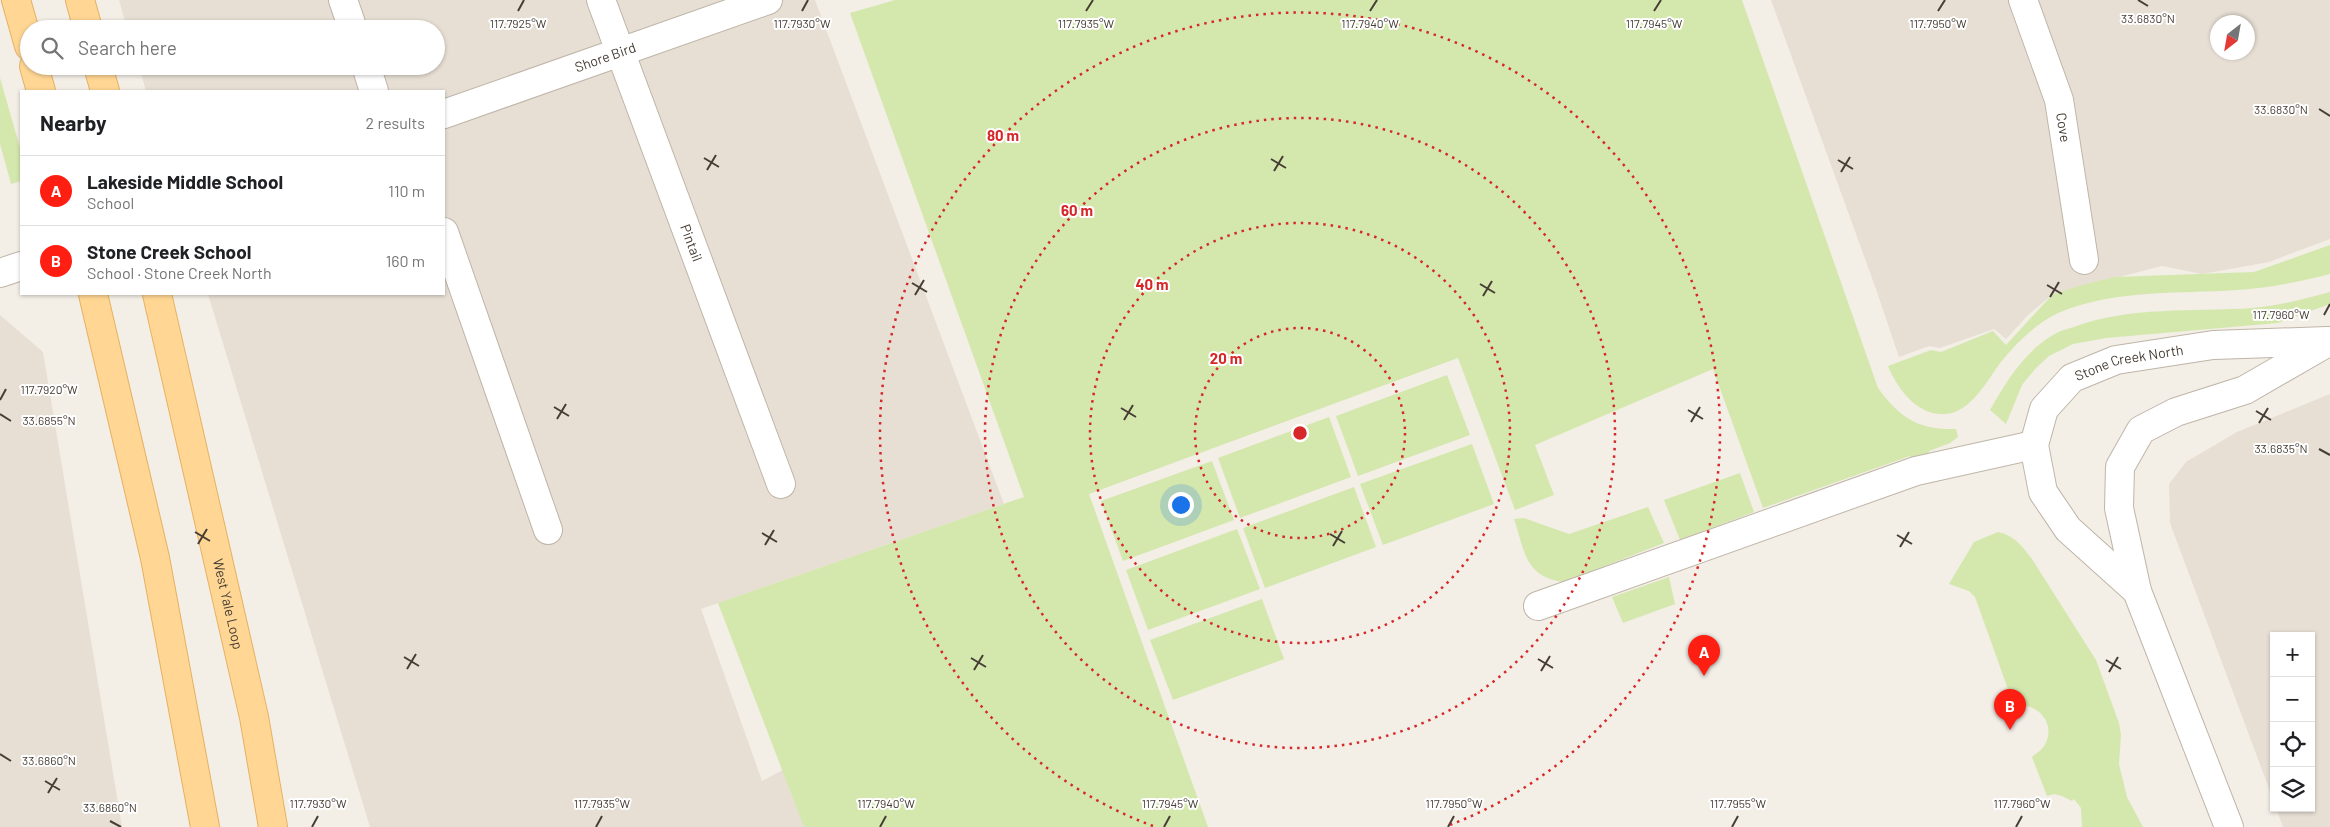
<!DOCTYPE html>
<meta charset="utf-8">
<style>
:root{--surface:#fff;--page:#f2f2f2;--text:#202124;--muted:#757577;--line:#e0e0e0;--accent:#fe1f12}
body{margin:0;font-family:Barlow,sans-serif;background:var(--page);color:var(--text)}
.controls{position:absolute;right:15px;bottom:15px;display:grid;overflow:hidden;border-radius:0px;box-shadow:0 1px 4px #0004}
.controls button{width:45px;height:45px;display:grid;place-items:center;padding:0;border:0;border-bottom:1px solid var(--line);background:var(--surface);color:var(--text);font:25px sans-serif}
.compass{position:absolute;left:2210px;top:15px;width:45px;height:45px;border-radius:50%;background:var(--surface);box-shadow:0 1px 4px #0004;rotate:211deg}
.you{position:absolute;left:1180px;top:504px;width:18px;height:18px;margin:-12px;border:4px solid #fff;border-radius:50%;background:#1a73e8;box-shadow:0 0 0 8px #1a73e833}
.badge{display:grid;place-items:center;width:32px;height:32px;border-radius:50%;background:var(--accent);color:#fff;font-size:16px;font-weight:700}
.pin{position:absolute;translate:-50% -41px;filter:drop-shadow(0 1px 2px #0008)}
.pin::after{content:'';position:absolute;top:26px;width:18px;height:15px;background:inherit;clip-path:polygon(0 0,100% 0,50% 100%)}
.list{margin:0;padding:0;list-style:none}
h2{display:flex;justify-content:space-between;align-items:center;height:65px;margin:0;padding:0 20px;font-size:21px}
h2 small{font-size:16px;font-weight:400;color:var(--muted)}
.list li{display:grid;grid-template-columns:32px 1fr auto;gap:15px;align-items:center;box-sizing:border-box;height:70px;padding:0 20px;border-top:1px solid var(--line)}
.list b{display:block;font-size:19px;white-space:nowrap}
.list p{margin:0;font-size:16px;white-space:nowrap;color:var(--muted)}
.list em{font-size:16px;font-style:normal;color:var(--muted)}
.icon{flex:none;width:28px;height:28px;fill:none;stroke:currentColor;stroke-width:2;stroke-linecap:round;stroke-linejoin:round}
.map{position:relative;flex:none;width:2330px;height:827px;overflow:hidden}
.search{position:absolute;background:var(--surface);box-shadow:0 1px 4px #0004;left:20px;top:20px;width:425px;height:55px;display:flex;align-items:center;gap:12px;box-sizing:border-box;padding:0 18px;border-radius:28px;color:var(--muted);font-size:19px}
.panel{position:absolute;background:var(--surface);box-shadow:0 1px 4px #0004;left:20px;top:90px;width:425px;height:205px;border-radius:0px}
.map>svg:first-child{display:block}
.residential{fill:#e7dfd4;fill-rule:evenodd}
.green{fill:#d4e8ae}
.lines{fill:none;stroke-linecap:round;stroke-linejoin:round}
.minor-casing{stroke:#bfb5a8;stroke-width:30}
.major-casing{stroke:#e6b161;stroke-width:30}
.minor{stroke:#fff;stroke-width:28}
.major{stroke:#ffd693;stroke-width:28}
.ticks{fill:none;stroke:#463e35;stroke-width:2}
.ring{fill:none;stroke:#d62828;stroke-width:2.5;stroke-dasharray:2.5 5}
.labels{text-anchor:middle;stroke-width:4;stroke-linejoin:round;paint-order:stroke}
.street-label{font-size:14px;fill:#463e35;stroke:#fff}
.ticks-label{font-size:12px;text-anchor:middle;fill:#463e35;stroke:#fff;stroke-width:4;stroke-linejoin:round;paint-order:stroke}
.centre{fill:#d62828;stroke:#fff;stroke-width:2.5}
.ring-label{font-size:15px;text-anchor:middle;font-weight:bold;fill:#d62828;stroke:#fff;stroke-width:4;stroke-linejoin:round;paint-order:stroke}
</style>
<div class="map">
<svg width="2330" height="827" viewBox="0 0 2330 827">
<rect width="100%" height="100%" fill="#f3eee6"/>
<path class="residential" d="M119,0H815L1004,504L701,609L762,781L798,762L820,827H370L208,294H444V91H146L139,66H436V29H127Z
M1771,0H2330V239L2269,262L2202,274L2162,266L2053,294L2028,315L2006,339L1994,329L1940,348L1929,346L1899,357L1876,289ZM2218,22H2248V52H2218Z
M0,315L43,352L122,827H0Z
M2330,394V827H2283L2276,808H2311V636H2274V802L2170,523L2169,484L2186,462L2237,432Z"/>
<path class="green" d="M895,0H1742L1878,388C1900,418 1918,430 1956,429L1958,437L1950,443L1929,451L1928,456L1913,462L1910,456L1763,508L1713,369L1535,445L1554,495L1515,510L1458,358L1089,494L1208,827H804L718,603L1024,497L850,13Z
M0,78L21,151V181L11,184L0,144Z
M2330,245V274C2299,282 2269,288 2237,290C2177,294 2116,289 2058,313C2037,323 2016,343 2001,362C1988,379 1971,413 1945,414C1917,416 1897,388 1888,366L1931,350L1941,352L1993,331L2006,345L2053,294L2086,284L2115,277L2254,272Z
M2330,292V304L2278,323L2106,338L2073,344L2049,356L2035,369L2022,385L2006,424L1990,410C2006,382 2024,352 2053,335C2059,331 2067,329 2074,327C2130,306 2193,312 2252,308C2279,306 2304,299 2330,292Z
M1447,375L1470,435L1358,476L1336,416Z
M1329,417L1351,477L1240,518L1218,458Z
M1472,444L1494,504L1383,545L1360,484Z
M1212,461L1234,520L1123,561L1101,501Z
M1740,473L1754,512L1680,540L1664,500Z
M1354,487L1376,547L1265,588L1243,528Z
M1648,507L1664,543L1564,582C1525,577 1525,552 1514,519L1524,518L1569,534Z
M1237,529L1260,589L1148,630L1126,570Z
M1998,532C2014,535 2022,546 2032,559L2096,660L2119,723L2121,735L2119,764L2127,797L2143,827H2082L2081,808L2074,799L2072,801L2062,796L2054,794L2047,796L2032,757C2035,754 2042,750 2044,746C2058,724 2037,701 2014,706L1975,597L1969,591L1949,584L1974,542Z
M1669,577L1675,604L1623,623L1612,597Z
M1262,599L1284,659L1173,700L1150,640Z"/>
<g class="lines">
<g class="minor-casing">
<g id="minor">
<path d="M343,0L353,29"/>
<path id="s1" d="M601,0L781,484"/>
<path id="s2" d="M2023,0L2059,100L2084,260"/>
<path d="M366,66L374,91"/>
<path id="s3" d="M444,114L768,0"/>
<path d="M444,232L548,530"/>
<path d="M0,273L21,266"/>
<path id="s4" d="M2137,591L2068,529L2043,492L2034,445L2044,409L2072,378L2116,360L2213,345L2327,341"/>
<path d="M1538,606L1916,471L2034,445"/>
<path d="M2229,827L2137,591L2119,508L2120,467L2141,430L2176,412L2245,390L2330,341"/>
</g>
</g>
<g class="major-casing">
<g id="major">
<path d="M16,0L29,46"/>
<path d="M80,0L88,29"/>
<path d="M34,66L41,91"/>
<path d="M98,66L105,91"/>
<path d="M93,294L155,558L205,827"/>
<path id="s5" d="M157,294L254,717L273,827"/>
</g>
</g>
<use href="#minor" class="minor"/>
<use href="#major" class="major"/>
</g>
<path class="ticks" d="M2138,0L2148,6M518,11L524,0M802,11L808,0M1086,11L1093,0M1370,11L1377,0M1654,11L1661,0M1938,11L1945,0M2319,109L2330,116M704,158L719,167M1271,159L1286,168M1838,160L1853,169M707,170L716,155M1274,171L1283,156M1841,172L1850,157M912,283L927,292M1480,284L1495,293M2047,285L2062,294M915,295L924,280M1483,296L1492,281M2050,297L2059,282M2324,315L2330,304M0,400L6,389M554,407L569,416M1121,408L1136,417M1688,410L1703,419M2256,411L2271,420M0,414L11,421M557,419L566,404M1124,420L1133,405M1691,422L1700,407M2259,423L2268,408M2319,449L2330,455M195,532L210,541M762,533L777,542M1330,534L1345,543M1897,535L1912,544M198,544L207,529M765,545L774,530M1333,546L1342,531M1900,547L1909,532M404,657L419,666M971,658L986,667M1538,659L1553,668M2106,660L2121,669M407,669L416,654M974,670L983,655M1541,671L1550,656M2109,672L2118,657M0,754L11,761M45,781L60,790M48,793L57,778M110,821L121,827M312,827L318,816M596,827L602,816M880,827L886,816M1164,827L1170,816M1448,827L1454,816M1732,827L1738,816M2016,827L2022,816"/>
<g class="ring">
<circle cx="1300" cy="433" r="105"/>
<circle cx="1300" cy="433" r="210"/>
<circle cx="1300" cy="433" r="315"/>
<path d="M1153 826A420 420 0 1 1 1447 826"/>
</g>
<g class="labels">
<g class="street-label">
<text dy="5" stroke="none"><textPath href="#s3" startOffset="171">Shore Bird</textPath></text>
<text dy="5" stroke="none"><textPath href="#s2" startOffset="134">Cove</textPath></text>
<text dy="5" stroke="none"><textPath href="#s1" startOffset="259">Pintail</textPath></text>
<text dy="5" stroke="none"><textPath href="#s4" startOffset="324">Stone Creek North</textPath></text>
<text dy="5" stroke="none"><textPath href="#s5" startOffset="318">West Yale Loop</textPath></text>
</g>
</g>
<g class="ticks-label">
<text x="2148" y="23">33.6830°N</text>
<text x="518" y="28">117.7925°W</text>
<text x="802" y="28">117.7930°W</text>
<text x="1086" y="28">117.7935°W</text>
<text x="1370" y="28">117.7940°W</text>
<text x="1654" y="28">117.7945°W</text>
<text x="1938" y="28">117.7950°W</text>
<text x="2281" y="114">33.6830°N</text>
<text x="2281" y="319">117.7960°W</text>
<text x="49" y="394">117.7920°W</text>
<text x="49" y="425">33.6855°N</text>
<text x="2281" y="453">33.6835°N</text>
<text x="49" y="765">33.6860°N</text>
<text x="318" y="808">117.7930°W</text>
<text x="602" y="808">117.7935°W</text>
<text x="886" y="808">117.7940°W</text>
<text x="1170" y="808">117.7945°W</text>
<text x="1454" y="808">117.7950°W</text>
<text x="1738" y="808">117.7955°W</text>
<text x="2022" y="808">117.7960°W</text>
<text x="110" y="812">33.6860°N</text>
</g>
<circle cx="1300" cy="433" r="8" class="centre"/>
<g class="ring-label">
<text x="1003" y="141">80 m</text>
<text x="1077" y="216">60 m</text>
<text x="1152" y="290">40 m</text>
<text x="1226" y="364">20 m</text>
</g>
</svg>
<div class="controls">
<button>+</button>
<button>−</button>
<button><svg class="icon" aria-label="locate" viewBox="0 0 24 24"><circle cx="12" cy="12" r="6"/><path d="M12 2v4M12 18v4M2 12h4M18 12h4"/></svg></button>
<button><svg class="icon" aria-label="layers" viewBox="0 0 24 24"><path d="M12 4l9 5-9 5-9-5zM3 14l9 5 9-5"/></svg></button>
</div>
<svg class="compass" viewBox="-18 -18 36 36"><path d="M0-13l5 13h-10z" fill="#e53935"/><path d="M0 13l5-13h-10z" fill="#757577"/></svg>
<div class="you"></div>
<div class="pin badge" style="left:1704px;top:676px">A</div>
<div class="pin badge" style="left:2010px;top:730px">B</div>
<div class="search"><svg class="icon" aria-label="search" viewBox="0 0 24 24"><circle cx="10" cy="10" r="6"/><path d="M15 15l6 6"/></svg>Search here</div>
<section class="panel">
<h2>Nearby<small>2 results</small></h2>
<ul class="list">
<li><span class="badge">A</span><div><b>Lakeside Middle School</b><p>School</p></div><em>110 m</em></li>
<li><span class="badge">B</span><div><b>Stone Creek School</b><p>School · Stone Creek North</p></div><em>160 m</em></li>
</ul>
</section>
</div>
